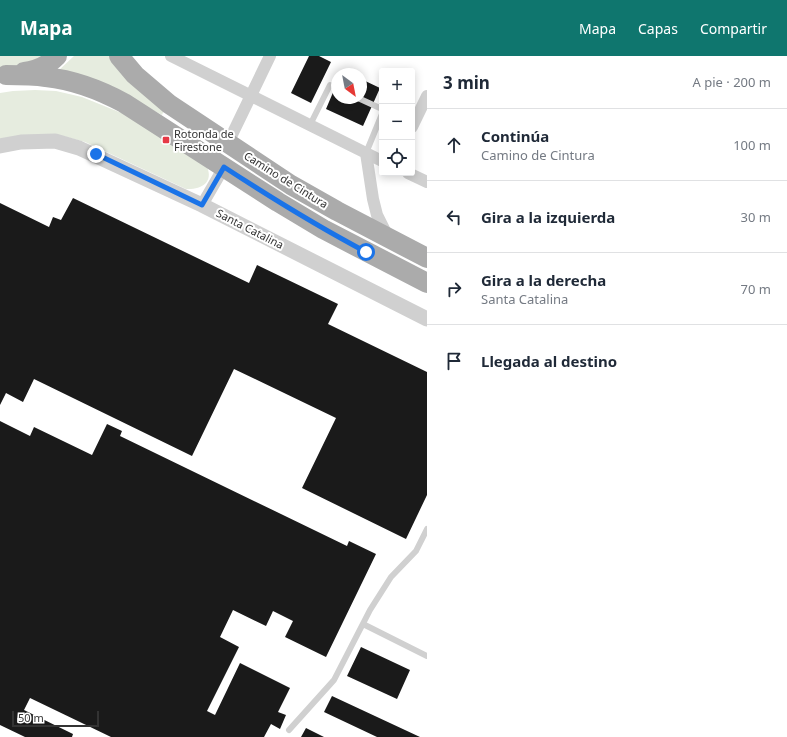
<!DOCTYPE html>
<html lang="es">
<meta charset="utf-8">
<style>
:root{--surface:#fff;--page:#f6f6f7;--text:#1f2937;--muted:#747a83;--line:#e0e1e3;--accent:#0f766e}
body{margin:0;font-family:"Noto Sans",sans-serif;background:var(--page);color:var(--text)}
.controls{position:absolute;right:12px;top:12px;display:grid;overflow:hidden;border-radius:4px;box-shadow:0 2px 10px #0003}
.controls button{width:36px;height:36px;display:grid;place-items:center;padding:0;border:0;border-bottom:1px solid var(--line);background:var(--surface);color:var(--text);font:20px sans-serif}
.compass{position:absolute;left:331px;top:12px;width:36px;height:36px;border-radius:50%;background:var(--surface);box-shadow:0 2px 10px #0003;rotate:148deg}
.scale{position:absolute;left:12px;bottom:10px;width:87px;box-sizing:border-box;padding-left:4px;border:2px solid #333;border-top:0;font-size:11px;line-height:14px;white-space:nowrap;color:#333;-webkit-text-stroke:3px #fff;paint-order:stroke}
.stop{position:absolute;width:12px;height:12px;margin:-9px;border:3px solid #1a73e8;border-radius:50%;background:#fff}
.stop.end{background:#1a73e8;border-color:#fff;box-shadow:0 1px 4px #0008}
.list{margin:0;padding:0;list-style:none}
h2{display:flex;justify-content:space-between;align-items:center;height:52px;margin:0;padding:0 16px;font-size:17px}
h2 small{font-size:13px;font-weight:400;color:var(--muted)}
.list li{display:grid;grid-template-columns:26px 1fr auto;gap:12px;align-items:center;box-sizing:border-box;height:72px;padding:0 16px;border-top:1px solid var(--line)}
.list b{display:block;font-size:15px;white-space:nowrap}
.list p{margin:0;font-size:13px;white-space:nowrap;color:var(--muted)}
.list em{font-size:13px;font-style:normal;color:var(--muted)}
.icon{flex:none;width:22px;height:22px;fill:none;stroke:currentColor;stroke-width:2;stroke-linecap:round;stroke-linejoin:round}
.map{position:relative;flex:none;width:427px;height:681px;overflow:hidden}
header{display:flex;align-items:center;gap:24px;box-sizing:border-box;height:56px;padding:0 20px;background:var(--accent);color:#fff}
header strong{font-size:19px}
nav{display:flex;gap:22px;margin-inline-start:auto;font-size:14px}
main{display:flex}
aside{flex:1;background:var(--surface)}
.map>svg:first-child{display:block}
.green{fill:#e6ecdf}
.building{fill:#1a1a1a}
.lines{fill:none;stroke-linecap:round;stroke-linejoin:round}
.service{stroke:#d0d0d0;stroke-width:6}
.minor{stroke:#d0d0d0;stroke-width:12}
.tertiary{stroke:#d0d0d0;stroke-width:15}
.primary{stroke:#ababab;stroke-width:20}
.route{stroke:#1a73e8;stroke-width:5}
.poi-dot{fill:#e63946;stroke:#fff;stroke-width:1.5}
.labels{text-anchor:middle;stroke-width:4;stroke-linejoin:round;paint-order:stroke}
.poi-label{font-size:11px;fill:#333;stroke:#fff;text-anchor:start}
.street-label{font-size:11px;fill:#333;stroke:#fff}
</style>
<header>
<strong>Mapa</strong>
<nav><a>Mapa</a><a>Capas</a><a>Compartir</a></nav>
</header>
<main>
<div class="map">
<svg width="427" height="681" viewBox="0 0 427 681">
<rect width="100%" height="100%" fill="#fff"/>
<path class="green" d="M0,0H46L32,9L0,13Z
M74,0H113L165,52L162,59L129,41L57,16Z
M35,34L56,35L82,41L129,60L207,111C214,127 200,134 186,133L85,86L63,80L0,84V37L13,35Z"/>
<path class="building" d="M309,0H319L331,6L311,47L291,37Z
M361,23L380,32L363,70L326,53L337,27V42H361Z
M73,142L249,227L257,209L338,248L328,268L427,316V439L406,483L302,432L336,362L234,313L192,400L34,323L23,346L6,337L0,349V147L49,171L53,161L61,164Z
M0,365L30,380L34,371L92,399L107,368L122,375L120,380L347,490L349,485L376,498L326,601L285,581L293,565L273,555L266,570L233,554L220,581L239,591L207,655L215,659L240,607L290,632L278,656L286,659L280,673L271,668L264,681H111L30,642L24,654L73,678L72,681H25L0,669Z
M361,591L410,614L397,643L347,620Z
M332,640L420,681H377L324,656Z
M306,672L324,681H301Z"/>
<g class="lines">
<path class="service" d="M358,42L382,53
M310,69L330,29L337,32
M366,97L382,58
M363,568L427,600
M289,674L334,624L370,554L391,521L416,495L427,473"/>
<path class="minor" d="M171,0L382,105
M412,71L427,40
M228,87L270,0
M366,97L373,143L377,159L388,181
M408,117L427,126
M202,149L224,111"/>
<path class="tertiary" d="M0,90L21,86L55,85L79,92L202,149L427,263"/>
<path class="primary" d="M119,0L135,19L169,48L291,129L337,155L427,202
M24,16C36,15 48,9 57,0
M6,19C19,19 33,19 46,21C73,24 100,34 124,47L278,146L323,173L427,227"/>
</g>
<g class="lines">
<path class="route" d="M96,98L202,149L224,111C270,141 317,170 366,196"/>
</g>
<rect class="poi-dot" x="162" y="80" width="8" height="8" rx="2"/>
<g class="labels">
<g class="poi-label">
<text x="174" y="82">Rotonda de<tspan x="174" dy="13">Firestone</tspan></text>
</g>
<g class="street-label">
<text transform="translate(286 124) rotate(32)" y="4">Camino de Cintura</text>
<text transform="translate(250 173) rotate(27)" y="4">Santa Catalina</text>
</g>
</g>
</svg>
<div class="controls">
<button>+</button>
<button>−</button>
<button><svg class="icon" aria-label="locate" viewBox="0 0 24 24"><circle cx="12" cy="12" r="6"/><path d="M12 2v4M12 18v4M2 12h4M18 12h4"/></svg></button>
</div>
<svg class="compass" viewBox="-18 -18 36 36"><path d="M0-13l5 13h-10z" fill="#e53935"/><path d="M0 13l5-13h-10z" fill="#747a83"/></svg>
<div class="scale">50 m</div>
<div class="stop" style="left:366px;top:196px"></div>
<div class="stop end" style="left:96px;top:98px"></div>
</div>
<aside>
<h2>3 min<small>A pie · 200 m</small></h2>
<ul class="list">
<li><svg class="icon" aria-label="ahead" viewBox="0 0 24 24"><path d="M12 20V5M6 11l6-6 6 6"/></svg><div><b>Continúa</b><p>Camino de Cintura</p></div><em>100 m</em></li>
<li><svg class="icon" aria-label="left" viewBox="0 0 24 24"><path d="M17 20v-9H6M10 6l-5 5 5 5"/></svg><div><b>Gira a la izquierda</b></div><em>30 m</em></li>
<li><svg class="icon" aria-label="right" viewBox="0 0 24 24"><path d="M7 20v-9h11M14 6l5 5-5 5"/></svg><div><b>Gira a la derecha</b><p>Santa Catalina</p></div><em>70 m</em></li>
<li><svg class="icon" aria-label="arrive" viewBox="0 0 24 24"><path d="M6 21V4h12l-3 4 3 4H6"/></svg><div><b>Llegada al destino</b></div></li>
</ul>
</aside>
</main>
